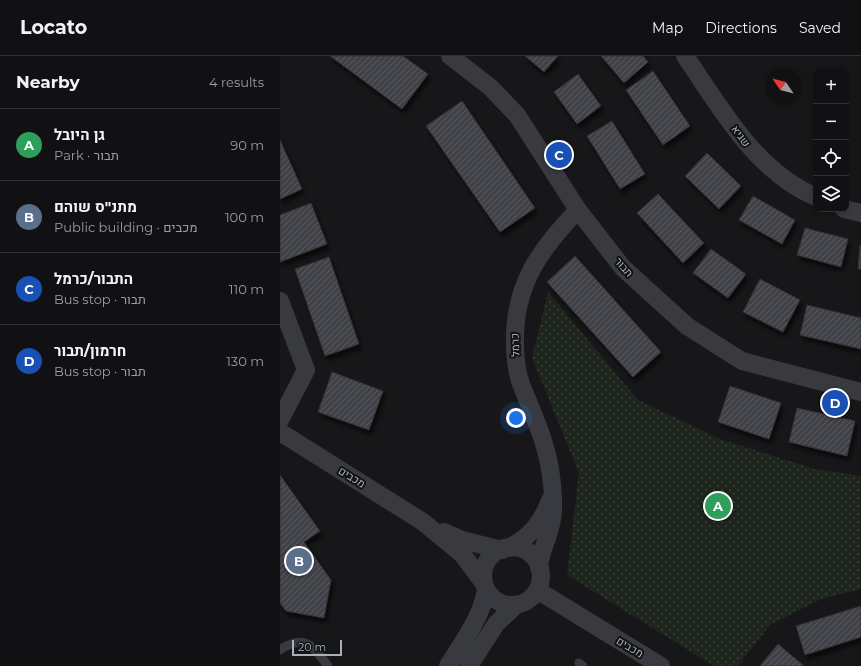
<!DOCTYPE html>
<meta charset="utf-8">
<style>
:root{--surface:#111113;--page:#1e1f21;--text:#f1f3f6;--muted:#9c9da0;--line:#303133;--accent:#db2777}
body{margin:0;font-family:Montserrat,Heebo,sans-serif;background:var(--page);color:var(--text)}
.controls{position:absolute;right:12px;top:12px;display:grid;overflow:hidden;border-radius:8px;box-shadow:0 2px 6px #0003}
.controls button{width:36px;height:36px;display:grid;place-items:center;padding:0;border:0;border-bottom:1px solid var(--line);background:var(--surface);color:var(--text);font:20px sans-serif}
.compass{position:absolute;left:485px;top:12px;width:36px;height:36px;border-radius:50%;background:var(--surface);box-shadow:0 2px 6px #0003;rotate:305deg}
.scale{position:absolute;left:12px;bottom:10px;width:50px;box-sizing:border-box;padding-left:4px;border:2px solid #a8b1ba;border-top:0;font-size:11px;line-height:14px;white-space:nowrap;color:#a8b1ba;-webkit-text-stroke:3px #121214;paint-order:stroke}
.you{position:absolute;left:236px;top:362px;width:14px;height:14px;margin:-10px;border:3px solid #fff;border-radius:50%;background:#1a73e8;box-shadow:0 0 0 6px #1a73e833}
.badge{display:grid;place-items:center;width:26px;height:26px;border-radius:50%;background:var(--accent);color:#fff;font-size:13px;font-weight:700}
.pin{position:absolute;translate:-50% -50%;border:2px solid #fff;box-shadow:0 1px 4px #0006}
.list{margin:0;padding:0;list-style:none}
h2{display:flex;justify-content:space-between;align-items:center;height:52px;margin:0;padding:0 16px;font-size:17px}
h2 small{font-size:13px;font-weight:400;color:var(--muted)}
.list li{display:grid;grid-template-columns:26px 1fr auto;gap:12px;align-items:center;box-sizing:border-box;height:72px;padding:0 16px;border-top:1px solid var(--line)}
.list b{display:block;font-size:15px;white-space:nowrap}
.list p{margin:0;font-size:13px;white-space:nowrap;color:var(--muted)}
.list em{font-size:13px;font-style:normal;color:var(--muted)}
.icon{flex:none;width:22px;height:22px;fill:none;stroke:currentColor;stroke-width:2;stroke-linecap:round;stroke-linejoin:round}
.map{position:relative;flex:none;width:581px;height:610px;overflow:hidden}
header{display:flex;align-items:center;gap:24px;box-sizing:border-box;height:56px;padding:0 20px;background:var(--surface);border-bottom:1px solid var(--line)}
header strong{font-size:19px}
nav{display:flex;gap:22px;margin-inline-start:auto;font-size:14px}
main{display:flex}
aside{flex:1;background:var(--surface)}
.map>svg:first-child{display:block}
.grass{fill:url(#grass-dots)}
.building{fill:url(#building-hatch);stroke:#313235;filter:url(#shadow)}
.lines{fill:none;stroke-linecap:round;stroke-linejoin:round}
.service{stroke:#383a3f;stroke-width:9}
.minor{stroke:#383a3f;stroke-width:18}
.labels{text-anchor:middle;stroke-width:4;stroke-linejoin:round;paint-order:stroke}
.street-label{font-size:11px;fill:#a8b1ba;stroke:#121214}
</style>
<header>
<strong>Locato</strong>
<nav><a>Map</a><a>Directions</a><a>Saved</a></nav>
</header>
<main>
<aside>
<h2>Nearby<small>4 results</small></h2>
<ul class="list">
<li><span class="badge" style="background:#2e9e5b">A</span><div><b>גן היובל</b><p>Park · תבור</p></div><em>90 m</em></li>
<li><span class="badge" style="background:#5c6f8a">B</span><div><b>מתנ&quot;ס שוהם</b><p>Public building · מכבים</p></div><em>100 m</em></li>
<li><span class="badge" style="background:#1a4fb4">C</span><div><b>התבור/כרמל</b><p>Bus stop · תבור</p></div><em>110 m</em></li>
<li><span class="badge" style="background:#1a4fb4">D</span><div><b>חרמון/תבור</b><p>Bus stop · תבור</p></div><em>130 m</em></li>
</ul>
</aside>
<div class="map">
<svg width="581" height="610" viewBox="0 0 581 610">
<defs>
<pattern id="grass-dots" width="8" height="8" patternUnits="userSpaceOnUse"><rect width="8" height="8" fill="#1d251d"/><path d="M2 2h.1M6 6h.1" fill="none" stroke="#3b423c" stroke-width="1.8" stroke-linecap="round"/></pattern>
<pattern id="building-hatch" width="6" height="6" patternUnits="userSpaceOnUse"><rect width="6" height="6" fill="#414346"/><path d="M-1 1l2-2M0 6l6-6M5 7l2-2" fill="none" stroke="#5a5c5f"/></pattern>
<filter id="shadow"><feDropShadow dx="2.5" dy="4.5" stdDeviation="2" flood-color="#0009"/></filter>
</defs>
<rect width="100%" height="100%" fill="#171719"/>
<path class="grass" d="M268,236L358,344L440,383L534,413L581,420V533L541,543L490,569L458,610H434L287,519L299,417L252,302Z"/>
<path class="building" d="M50,0H123L148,18L122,53Z
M245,0H278L264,16Z
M321,0H363L368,6L344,27Z
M373,15L410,70L383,89L346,34Z
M298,18L321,50L297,68L274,36Z
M182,45L255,152L220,176L146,70Z
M332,65L365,118L340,133L307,80Z
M0,84L22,133L0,143Z
M427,97L461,130L439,153L405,120Z
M378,138L424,187L403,207L357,157Z
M473,140L515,164L502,188L459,164Z
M31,147L47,188L0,206V159Z
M525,172L568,183L561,211L517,199Z
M580,189H581V213H578Z
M431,193L466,218L448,242L413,217Z
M295,200L381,296L353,321L267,226Z
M49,201L79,288L45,300L15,213Z
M480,223L520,244L503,276L463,256Z
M527,249L581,262V293L520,279Z
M52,316L103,335L89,374L38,356Z
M450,330L501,347L489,383L438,366Z
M517,352L575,365L567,400L509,386Z
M0,419L40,475L24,486L51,524L44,562L6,555L0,547Z
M581,550V581L525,599L516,570Z
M498,588L524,610H480Z"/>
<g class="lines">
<path class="service" d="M0,594C24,577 33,590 48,610
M299,607L303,610"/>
<path class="minor" d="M170,0L210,31L237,59L298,154L343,212L407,270L462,305L581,336
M405,0C441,52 475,115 536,141
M564,153L581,157
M0,245L26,314L0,364
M0,376L143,466L182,498L203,526
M164,476L182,484L222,494
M203 520a29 29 0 1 1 58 0a29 29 0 1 1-58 0Z
M228,492C249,482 262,467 270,444
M259,512C260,496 268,483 271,468C275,453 273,435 271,420C267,387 253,358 241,328C236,314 235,300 235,286C234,229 260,193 298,154
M257,534L381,610
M168,610C183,585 201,563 206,534
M189,610L216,568L236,549"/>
</g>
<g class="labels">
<g class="street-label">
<text transform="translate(461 80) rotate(53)" y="4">שגיא</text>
<text transform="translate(344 211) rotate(48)" y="4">תבור</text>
<text transform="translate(235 289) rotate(-92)" y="4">כרמל</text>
<text transform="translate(72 421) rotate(32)" y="4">מכבים</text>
<text transform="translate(350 591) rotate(31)" y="4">מכבים</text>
</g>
</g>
</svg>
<div class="controls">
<button>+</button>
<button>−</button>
<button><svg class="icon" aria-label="locate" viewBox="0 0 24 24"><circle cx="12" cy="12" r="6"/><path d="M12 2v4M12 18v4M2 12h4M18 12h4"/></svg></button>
<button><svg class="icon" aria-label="layers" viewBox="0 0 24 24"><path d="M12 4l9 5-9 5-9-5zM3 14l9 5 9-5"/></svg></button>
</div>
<svg class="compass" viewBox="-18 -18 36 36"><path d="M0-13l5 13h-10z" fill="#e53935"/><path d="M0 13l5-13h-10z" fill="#9c9da0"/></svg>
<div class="scale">20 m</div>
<div class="you"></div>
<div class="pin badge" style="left:438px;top:450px;background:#2e9e5b">A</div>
<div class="pin badge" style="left:19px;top:505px;background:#5c6f8a">B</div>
<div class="pin badge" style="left:279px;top:99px;background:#1a4fb4">C</div>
<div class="pin badge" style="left:555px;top:347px;background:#1a4fb4">D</div>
</div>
</main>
